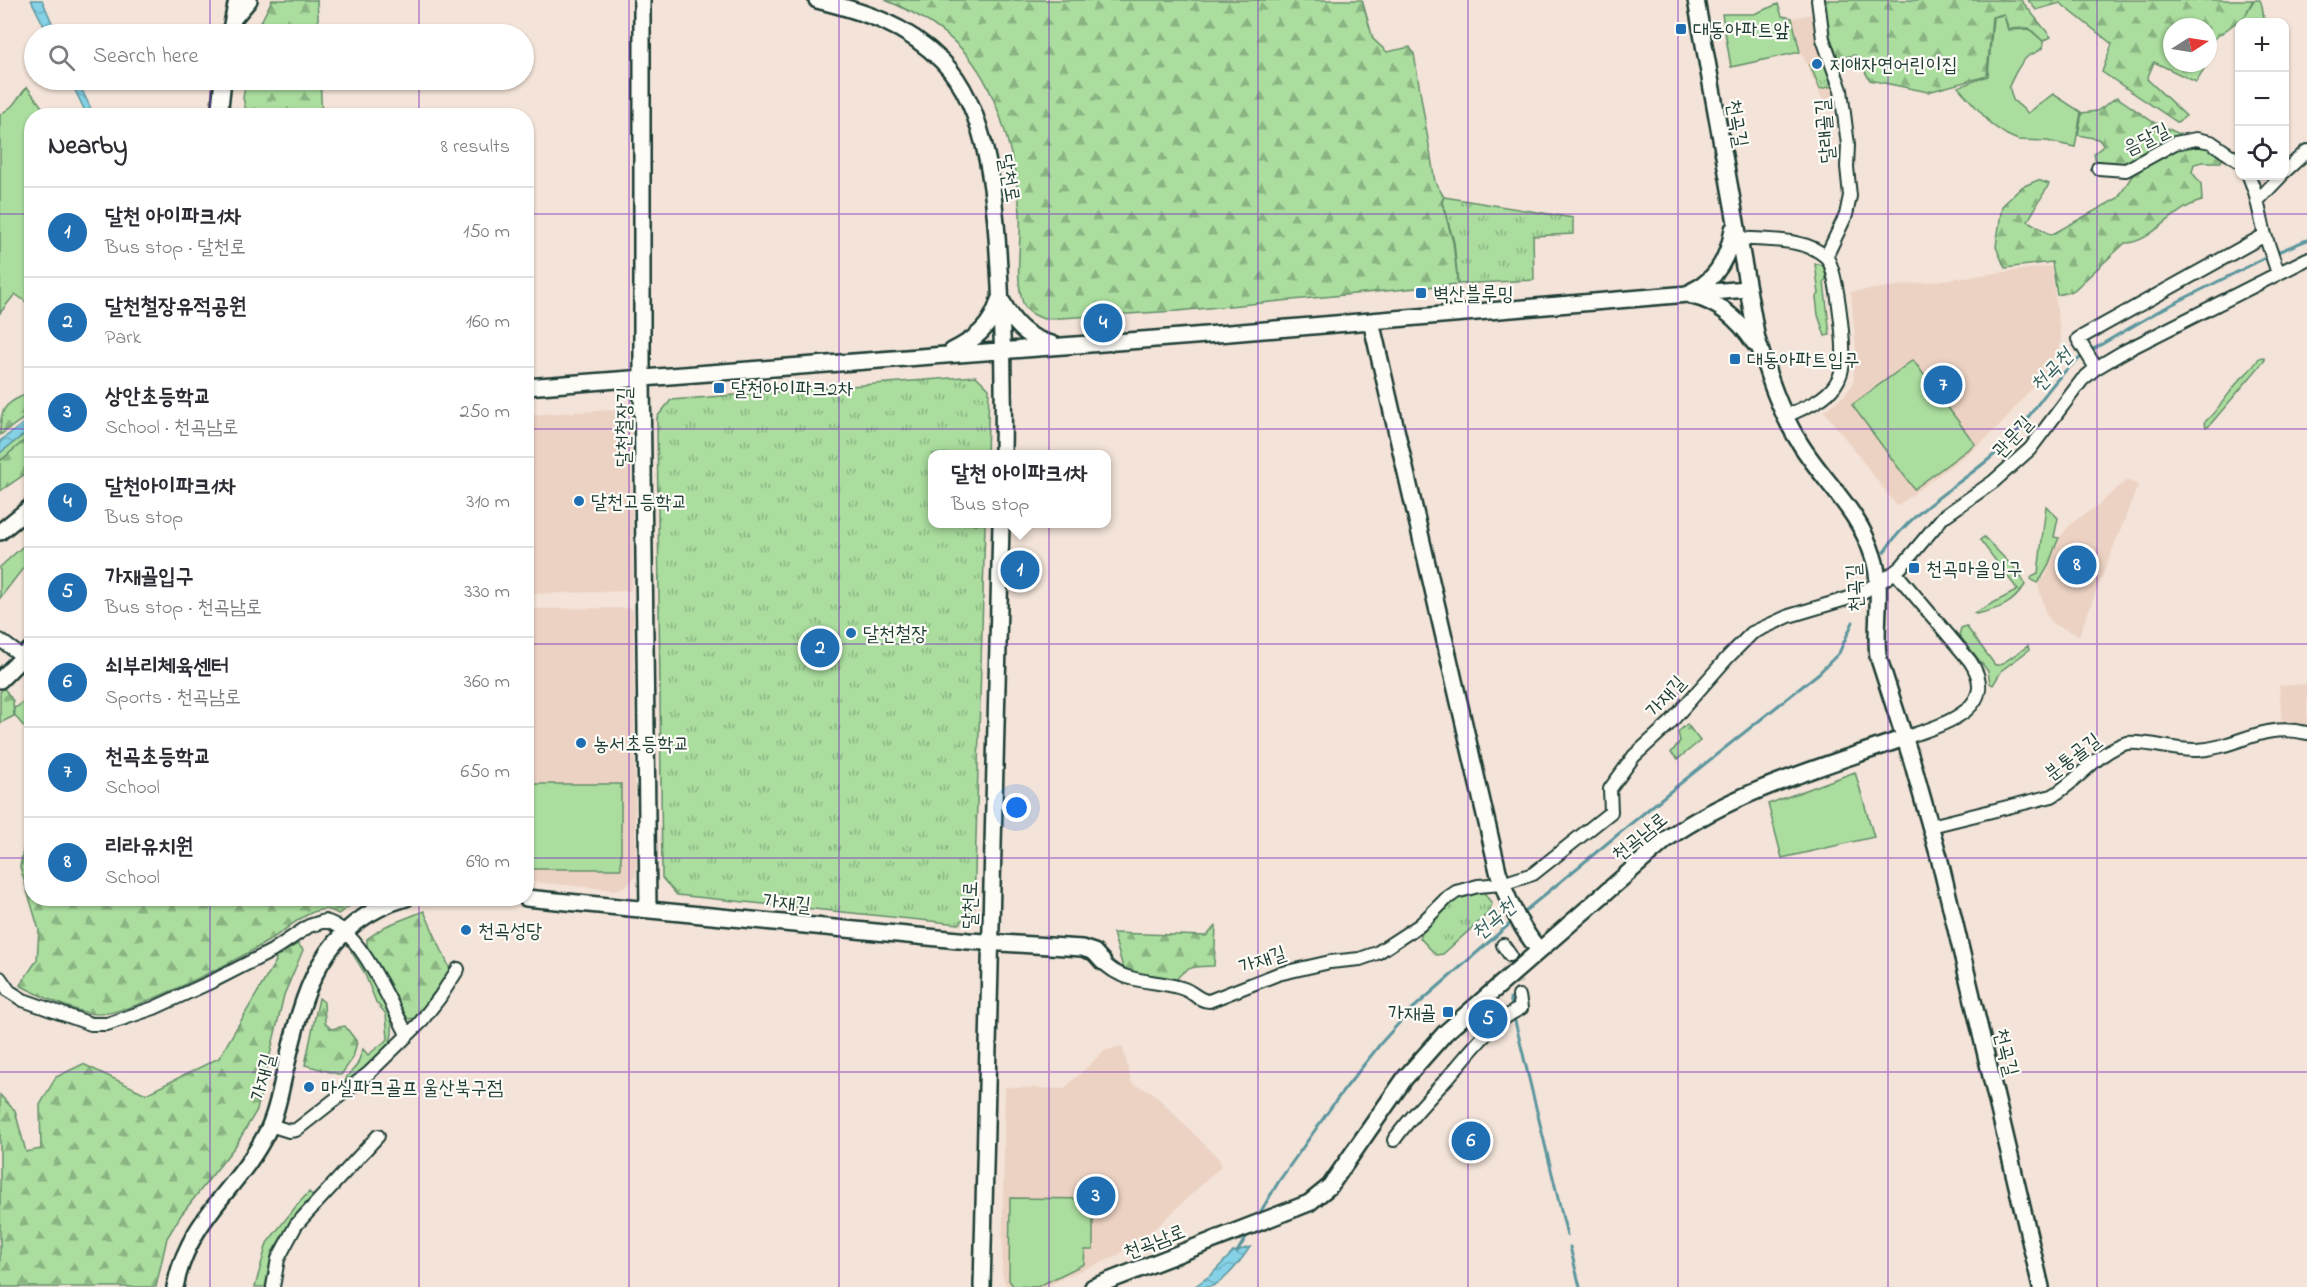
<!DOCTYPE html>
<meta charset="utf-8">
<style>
:root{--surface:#fff;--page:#f7f7f7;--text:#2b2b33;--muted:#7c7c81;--line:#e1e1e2;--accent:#1f6fb2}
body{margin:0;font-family:"Indie Flower","Poor Story",sans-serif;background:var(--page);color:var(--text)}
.controls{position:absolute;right:18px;top:18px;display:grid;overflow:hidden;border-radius:12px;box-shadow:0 2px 4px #0004}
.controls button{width:54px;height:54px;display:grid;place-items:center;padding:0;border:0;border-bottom:2px solid var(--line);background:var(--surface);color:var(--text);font:30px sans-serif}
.compass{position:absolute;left:2163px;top:18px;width:54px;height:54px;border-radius:50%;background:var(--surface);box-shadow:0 2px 4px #0004;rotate:78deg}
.you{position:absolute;left:1017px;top:808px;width:21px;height:21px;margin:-15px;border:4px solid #fff;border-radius:50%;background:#1a73e8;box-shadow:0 0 0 9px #1a73e833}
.badge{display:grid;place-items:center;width:39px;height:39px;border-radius:50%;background:var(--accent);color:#fff;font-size:20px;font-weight:700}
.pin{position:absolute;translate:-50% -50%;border:3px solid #fff;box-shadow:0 2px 6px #0006}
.popup{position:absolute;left:928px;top:450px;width:183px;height:78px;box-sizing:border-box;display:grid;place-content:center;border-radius:12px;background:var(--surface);filter:drop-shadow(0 2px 4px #0005);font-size:20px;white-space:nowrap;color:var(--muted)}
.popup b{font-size:22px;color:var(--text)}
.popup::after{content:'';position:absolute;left:50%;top:100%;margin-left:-12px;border:12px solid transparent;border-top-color:var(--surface)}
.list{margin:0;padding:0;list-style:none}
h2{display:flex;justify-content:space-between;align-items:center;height:78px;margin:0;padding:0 24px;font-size:26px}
h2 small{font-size:20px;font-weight:400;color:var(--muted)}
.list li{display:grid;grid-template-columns:39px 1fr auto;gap:18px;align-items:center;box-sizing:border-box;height:90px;padding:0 24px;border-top:2px solid var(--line)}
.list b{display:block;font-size:22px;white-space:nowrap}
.list p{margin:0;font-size:20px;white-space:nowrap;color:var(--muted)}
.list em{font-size:20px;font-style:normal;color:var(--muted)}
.icon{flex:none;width:33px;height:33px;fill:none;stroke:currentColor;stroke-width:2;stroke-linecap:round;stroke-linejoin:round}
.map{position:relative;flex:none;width:2307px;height:1287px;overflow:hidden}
.search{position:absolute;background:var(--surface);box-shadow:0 2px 4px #0004;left:24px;top:24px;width:510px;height:66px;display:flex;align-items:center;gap:15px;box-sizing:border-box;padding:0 21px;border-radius:33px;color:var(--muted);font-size:22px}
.panel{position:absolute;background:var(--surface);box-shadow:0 2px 4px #0004;left:24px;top:108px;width:510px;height:798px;border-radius:24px}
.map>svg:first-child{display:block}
.built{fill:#ecd2c2}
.grass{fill:#aadd9e;stroke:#648d69;stroke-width:1.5}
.forest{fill:url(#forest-firs);stroke:#648d69;stroke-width:1.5}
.park{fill:url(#park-tufts);stroke:#648d69;stroke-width:1.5}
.water{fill:url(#water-waves);stroke:#5c969e;stroke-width:1.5}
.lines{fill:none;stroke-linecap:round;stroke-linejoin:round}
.stream{stroke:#5c969e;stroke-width:3}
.minor-tunnel{stroke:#c9c2b7;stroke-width:12;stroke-dasharray:12 6;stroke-linecap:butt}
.minor-casing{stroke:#1f3d34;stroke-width:16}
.tertiary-casing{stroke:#1f3d34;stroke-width:20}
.minor{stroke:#fdfcf7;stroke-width:12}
.tertiary{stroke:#fdfcf7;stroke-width:15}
.grid{fill:none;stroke:#7b2cbf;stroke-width:1.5;stroke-opacity:0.55}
.poi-dot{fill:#1f6fb2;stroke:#fdfcf7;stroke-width:2}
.labels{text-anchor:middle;stroke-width:4.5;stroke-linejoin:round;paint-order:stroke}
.poi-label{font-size:20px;fill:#1f3d34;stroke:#fdfcf7;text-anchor:start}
.street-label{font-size:20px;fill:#1f3d34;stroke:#fdfcf7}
.water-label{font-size:21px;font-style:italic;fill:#386260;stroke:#fdfcf7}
</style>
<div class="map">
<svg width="2307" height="1287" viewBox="0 0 2307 1287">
<defs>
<pattern id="forest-firs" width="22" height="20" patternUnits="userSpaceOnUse" patternTransform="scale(1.5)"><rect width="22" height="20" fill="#aadd9e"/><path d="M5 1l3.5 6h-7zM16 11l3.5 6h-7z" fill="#8ab482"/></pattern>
<pattern id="park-tufts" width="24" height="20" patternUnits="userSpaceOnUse" patternTransform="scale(1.5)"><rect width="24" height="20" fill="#aadd9e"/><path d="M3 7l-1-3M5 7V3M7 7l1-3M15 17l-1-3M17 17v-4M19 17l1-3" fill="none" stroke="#8ab482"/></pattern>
<pattern id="water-waves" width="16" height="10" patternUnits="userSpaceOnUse" patternTransform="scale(1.5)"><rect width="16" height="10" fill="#85d1e5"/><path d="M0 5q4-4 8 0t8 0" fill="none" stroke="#72b4c5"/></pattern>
</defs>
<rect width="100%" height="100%" fill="#f3e3d8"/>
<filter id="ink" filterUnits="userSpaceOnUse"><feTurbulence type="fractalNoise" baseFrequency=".0167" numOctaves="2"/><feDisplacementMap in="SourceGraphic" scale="12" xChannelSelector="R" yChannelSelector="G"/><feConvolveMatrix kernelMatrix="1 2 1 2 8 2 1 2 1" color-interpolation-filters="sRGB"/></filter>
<g filter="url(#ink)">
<path class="built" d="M1813,14L1818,41L1833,75L1837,102L1825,105L1801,52L1793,18Z
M2051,266L2061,340L2055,359L2005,420L1980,444L1897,506L1824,411L1845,395L1853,384L1856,349L1851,292Z
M615,410L626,418L630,426L633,576L630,591L527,594V415Z
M2127,480L2138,485L2079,635L2053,624L2046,614L2038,584L2047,574L2051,555L2059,538L2072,523L2097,506Z
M630,608L633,611L636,875L628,885L615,890L527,881L526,609Z
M2307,684V729L2282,724L2279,686Z
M1122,1046L1132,1084L1152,1092L1219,1159L1221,1166L1158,1226L1115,1257L1069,1275L1046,1287H1007L1002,1274L1005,1087L1064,1089L1104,1051Z"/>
<path class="grass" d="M2254,0H2260C2264,8 2262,15 2265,22H2242L2241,21Z
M1778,4L1782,16L1792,18L1800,52L1731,67L1722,14H1754Z
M2004,15L2008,30L2029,29L2043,41V47C2038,53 2033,53 2027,57C2018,65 2014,76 2009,86L2013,100L2028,113L2053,94L2081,112L2075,147L2047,141L2018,140L2007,135L1992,125L1958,87L1988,76L1993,17Z
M27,87L48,115L32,116L31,294L26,302L15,294L0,313V115L12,106Z
M1815,264L1824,265L1827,276L1824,282L1830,335L1825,336L1818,315L1816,297L1819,294Z
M2263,357L2265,360L2208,427H2206L2204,423C2217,411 2226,397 2237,383C2245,374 2253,369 2259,358Z
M1913,360L1975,444L1914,489L1852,405Z
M31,429V435L0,461V453Z
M2046,506L2058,518L2054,537L2059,538C2051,554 2049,571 2037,583L2031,579L2032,576L2038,573Z
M1984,537L2021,575L2025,585C2012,605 1999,609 1976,614L1974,613L2018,590L1980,540Z
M31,539V558L0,598V567Z
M1966,626L1995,665H2000L2028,646L2029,650L2002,670L1993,685L1990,683L1988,671L1959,635L1961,628Z
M31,676V735L15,716L14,708C25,705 31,688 31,676Z
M1855,772L1874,837L1782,858L1768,804Z
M527,784H621V869H527Z
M354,950C367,971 403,1018 389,1043C379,1061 361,1073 346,1086L344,1084L347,1077L357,1065L363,1049L368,1055L388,1039L386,1014L376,1002L364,972L351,951Z
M309,1192L313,1196L294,1218L272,1252L265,1287H255L267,1243L297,1205Z
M1010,1198L1093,1199V1250H1085L1084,1264L1037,1287L1013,1286L1009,1280Z"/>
<path class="forest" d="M272,0H317L319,34H255Z
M885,0H1362L1373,39L1387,52L1410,47L1414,54L1435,182L1444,197L1442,202L1453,242L1458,284L1177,311L1044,319C1036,316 1026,312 1023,303C1014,277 1022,239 1020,212C1016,163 1000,94 968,56C947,31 915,12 885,0Z
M1824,0H2021L2051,37L2043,41L2029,28L2008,29L2004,14L1992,17L1987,76L1928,92L1870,80L1855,55L1838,58C1831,40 1823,20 1824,0Z
M2028,0H2253L2245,16L2208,43V27H2172V63H2202L2204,69L2196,82L2154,62L2147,79L2186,116L2177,122L2102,72L2112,44L2060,3L2036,10Z
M246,80H320L322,115H247L243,98Z
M2117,97L2153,122L2182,135L2183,138L2124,167L2096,161L2094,154L2104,145L2098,139L2078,135L2082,113L2097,111Z
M2196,142L2225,154L2221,162H2202L2194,164L2192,172L2201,184L2202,201C2174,207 2152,243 2125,243L2073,291L2057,295L2052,262L2005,268L1996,247L2002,206L2022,187L2038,180L2049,184L2028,221L2051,235L2118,198L2137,168L2176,146Z
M31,391V413L0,435C0,404 6,405 31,391Z
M31,435V470L0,491V461Z
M4,688L13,701L14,716L0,723V692Z
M1687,724L1700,741L1678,759L1671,753L1680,741L1678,732Z
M31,808L32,898L360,899L338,914C331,909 325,908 316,911C300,916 284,931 270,940C237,960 132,1015 97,1014C79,1014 36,994 20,985L37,960L39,930L20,867Z
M424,911L450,969L417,1018L408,1019L367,946V939L386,926Z
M1216,926L1214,966C1199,966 1183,966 1176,981L1124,971L1113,933L1206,936Z
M298,944L303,950L284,995L257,1110L236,1145L181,1215L167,1238L156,1287H2L0,1279V1095L15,1111L26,1152L41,1149L40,1105L56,1077L83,1064L146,1094L219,1058L276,961L275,956Z
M319,998L324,1002L325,1023L331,1029L345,1026L357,1042L353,1058L341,1075L305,1065Z"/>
<path class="park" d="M1825,62L1833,86L1820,89L1810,65Z
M1444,197L1573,218V234L1533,236L1534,280L1458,284L1454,242L1442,202Z
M976,376L989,389L987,454H933V524H985L974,908L959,924L677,895L662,878L657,417L671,400Z
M1481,888L1492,904L1486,915L1443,954L1436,955L1420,938L1423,932L1455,899Z"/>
<path class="water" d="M31,0H42L57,34H48Z
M70,80H77L94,115H87Z
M31,418V429L0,453V441Z
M1250,1247C1242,1259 1224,1285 1208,1287C1204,1287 1198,1287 1194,1287L1212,1274L1233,1252Z"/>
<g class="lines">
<path class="stream" d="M2275,253L2307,240
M2090,351L2159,311L2269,256
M1884,552C1913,509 1957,487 1995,454C2029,425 2047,381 2084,355
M1520,915L1667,794L1819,673L1839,653L1853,622
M1510,998L1512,1006
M1514,1017L1567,1235
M1258,1216L1279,1181L1337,1099L1381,1043L1409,1012L1513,921
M1570,1247L1580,1287
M1237,1252L1249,1232"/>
<path class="minor-tunnel" d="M1510,955L1519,996"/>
<g class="minor-casing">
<path id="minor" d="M1818,0L1823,39L1841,90L1848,145L1847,167L1850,196L1846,215L1826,257
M2098,168L2126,170L2175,143L2196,139L2211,142L2240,162
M2284,172L2307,151
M2249,176L2255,192L2265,235L2278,273
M2258,200L2281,176
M1738,238C1765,241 1805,237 1826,257C1837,267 1844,342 1843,359C1843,368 1840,378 1835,385C1824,401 1803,408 1786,416
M2096,368L2078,339L2265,235
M1895,572L1970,661C2003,710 1938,726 1904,738
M0,640L23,657
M1931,826L2052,796C2078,782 2097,751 2127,743C2150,741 2174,751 2197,750C2238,748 2261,722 2307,733
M1503,945L1510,955
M1103,962C1124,985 1156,979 1184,989C1193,992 1199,1001 1209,1001L1278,974L1330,962L1360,959L1377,953L1420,925L1446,899L1456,892L1478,886L1502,884L1533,874L1611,812L1610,789L1634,756L1669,724L1728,657L1752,633L1789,616L1856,596L1888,577L1901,567L1943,517L1993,482L2030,449L2082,380L2096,368L2123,352L2307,259
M0,978L9,991L23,1000L91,1024H107L154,1008L213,981L272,951L309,926L325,921C361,929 390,1004 407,1034
M270,1125L289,1131L296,1130L369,1073L419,1024L440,997L458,969
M1394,1140C1409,1119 1426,1101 1443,1083C1468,1056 1488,1024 1521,1008L1519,996
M273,1287L278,1259L296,1225L378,1136"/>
</g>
<g class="tertiary-casing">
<path id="tertiary" d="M642,0V378L648,909
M817,0C865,12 905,24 942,61C993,112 996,217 1000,286C1003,342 1004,398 1003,454
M1696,0L1757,339C1768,375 1780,413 1801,445C1825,483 1859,511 1873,556C1884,588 1874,622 1878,656L1912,761L1939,857L2041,1287
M233,19L249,0
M230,34L237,0
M219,116L223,80
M1692,291C1717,280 1729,255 1733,229
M1692,296C1719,302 1740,321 1755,344
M1003,303C1013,324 1029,339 1052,344
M1371,321L1498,871C1507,900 1519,926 1539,950
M952,351C975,340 992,326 999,300
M526,387L1194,336L1747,289
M0,532L32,506
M0,680L32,648
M526,898L969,941L1082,948L1094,952L1103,962
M175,1287C189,1217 238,1190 267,1132C277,1113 280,1091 285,1071C303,994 319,923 406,898
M982,1287L1001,524
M1093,1287L1309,1203L1330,1186L1405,1078L1445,1033L1668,838C1739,789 1824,767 1904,738"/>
</g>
<use href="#minor" class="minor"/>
<use href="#tertiary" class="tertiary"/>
</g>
</g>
<path class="grid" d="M210,0V34M419,0V34M629,0V1287M839,0V1287M1049,0V1287M1258,0V1287M1468,0V1287M1678,0V1287M1888,0V1287M2097,0V1287M210,80V116M419,80V116M0,214H32M526,214H2307M0,429H32M526,429H2307M0,644H32M526,644H2307M0,858H32M526,858H2307M210,898V1287M419,898V1287M0,1072H2307"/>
<g class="poi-dot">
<rect x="1675" y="23" width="12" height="12" rx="3"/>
<circle cx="1817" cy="64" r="6"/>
<rect x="1415" y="287" width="12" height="12" rx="3"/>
<rect x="1729" y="353" width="12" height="12" rx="3"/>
<rect x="713" y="382" width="12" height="12" rx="3"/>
<circle cx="579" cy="501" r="6"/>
<rect x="1908" y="562" width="12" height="12" rx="3"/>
<circle cx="851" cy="633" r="6"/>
<circle cx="581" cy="743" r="6"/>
<circle cx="466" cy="930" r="6"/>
<rect x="1442" y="1006" width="12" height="12" rx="3"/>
<circle cx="309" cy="1087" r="6"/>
</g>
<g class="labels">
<g class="poi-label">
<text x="1693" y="36">대동아파트앞</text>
<text x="1829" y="71">지애자연어린이집</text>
<text x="1433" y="300">벽산블루밍</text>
<text x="1747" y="366">대동아파트입구</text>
<text x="731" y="395">달천아이파크2차</text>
<text x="591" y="508">달천고등학교</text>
<text x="1926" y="575">천곡마을입구</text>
<text x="863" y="640">달천철장</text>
<text x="593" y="750">농서초등학교</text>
<text x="478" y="937">천곡성당</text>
<text x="1436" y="1019" text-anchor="end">가재골</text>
<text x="321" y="1094">마실파크골프 울산북구점</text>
</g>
<g class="street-label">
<text transform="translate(1738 123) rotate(80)" y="7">천곡길</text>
<text transform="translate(1824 131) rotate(-95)" y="7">달래골길</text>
<text transform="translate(2146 138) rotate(-26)" y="7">음달길</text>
<text transform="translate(1010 178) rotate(80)" y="7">달천로</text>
<text transform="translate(623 427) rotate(-89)" y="7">달천철장길</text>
<text transform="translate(2012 436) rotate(-47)" y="7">관문길</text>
<text transform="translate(1854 588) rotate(-94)" y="7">천곡길</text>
<text transform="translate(1665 696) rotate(-48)" y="7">가재길</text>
<text transform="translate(2072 756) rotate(-37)" y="7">분통골길</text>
<text transform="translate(1639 836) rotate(-39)" y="7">천곡남로</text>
<text transform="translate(787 902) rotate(6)" y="7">가재길</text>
<text transform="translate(969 905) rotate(-88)" y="7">달천로</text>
<text transform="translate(1262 959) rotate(-19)" y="7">가재길</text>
<text transform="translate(2007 1052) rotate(76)" y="7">천곡길</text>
<text transform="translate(262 1077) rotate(-76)" y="7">가재길</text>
<text transform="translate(1154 1241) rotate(-21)" y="7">천곡남로</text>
</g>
<g class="water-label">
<text transform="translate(2051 370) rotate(-47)" y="7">천곡천</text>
<text transform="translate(1493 919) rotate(-41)" y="7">천곡천</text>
</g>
</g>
</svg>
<div class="controls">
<button>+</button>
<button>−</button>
<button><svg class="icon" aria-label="locate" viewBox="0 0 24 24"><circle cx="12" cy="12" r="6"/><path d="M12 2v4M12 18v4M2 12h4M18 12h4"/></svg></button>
</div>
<svg class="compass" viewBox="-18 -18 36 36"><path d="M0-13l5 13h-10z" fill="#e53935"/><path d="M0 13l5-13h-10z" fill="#7c7c81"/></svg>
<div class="you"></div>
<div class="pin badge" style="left:1020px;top:570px">1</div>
<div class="popup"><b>달천 아이파크1차</b>Bus stop</div>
<div class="pin badge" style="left:820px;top:648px">2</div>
<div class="pin badge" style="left:1096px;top:1196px">3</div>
<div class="pin badge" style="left:1103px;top:323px">4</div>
<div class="pin badge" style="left:1488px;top:1019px">5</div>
<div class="pin badge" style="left:1471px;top:1141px">6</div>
<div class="pin badge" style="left:1943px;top:385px">7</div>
<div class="pin badge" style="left:2077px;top:565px">8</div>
<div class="search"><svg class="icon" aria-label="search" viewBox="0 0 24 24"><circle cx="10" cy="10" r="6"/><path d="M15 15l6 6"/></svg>Search here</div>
<section class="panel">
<h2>Nearby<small>8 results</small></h2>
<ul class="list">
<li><span class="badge">1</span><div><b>달천 아이파크1차</b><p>Bus stop · 달천로</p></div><em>150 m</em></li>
<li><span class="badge">2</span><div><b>달천철장유적공원</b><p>Park</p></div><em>160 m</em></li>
<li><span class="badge">3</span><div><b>상안초등학교</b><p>School · 천곡남로</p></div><em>250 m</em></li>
<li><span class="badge">4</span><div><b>달천아이파크1차</b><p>Bus stop</p></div><em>310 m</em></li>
<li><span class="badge">5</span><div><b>가재골입구</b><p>Bus stop · 천곡남로</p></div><em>330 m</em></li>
<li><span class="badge">6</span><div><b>쇠부리체육센터</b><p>Sports · 천곡남로</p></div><em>360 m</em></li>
<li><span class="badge">7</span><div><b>천곡초등학교</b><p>School</p></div><em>650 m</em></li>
<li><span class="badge">8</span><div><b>리라유치원</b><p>School</p></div><em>690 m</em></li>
</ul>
</section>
</div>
